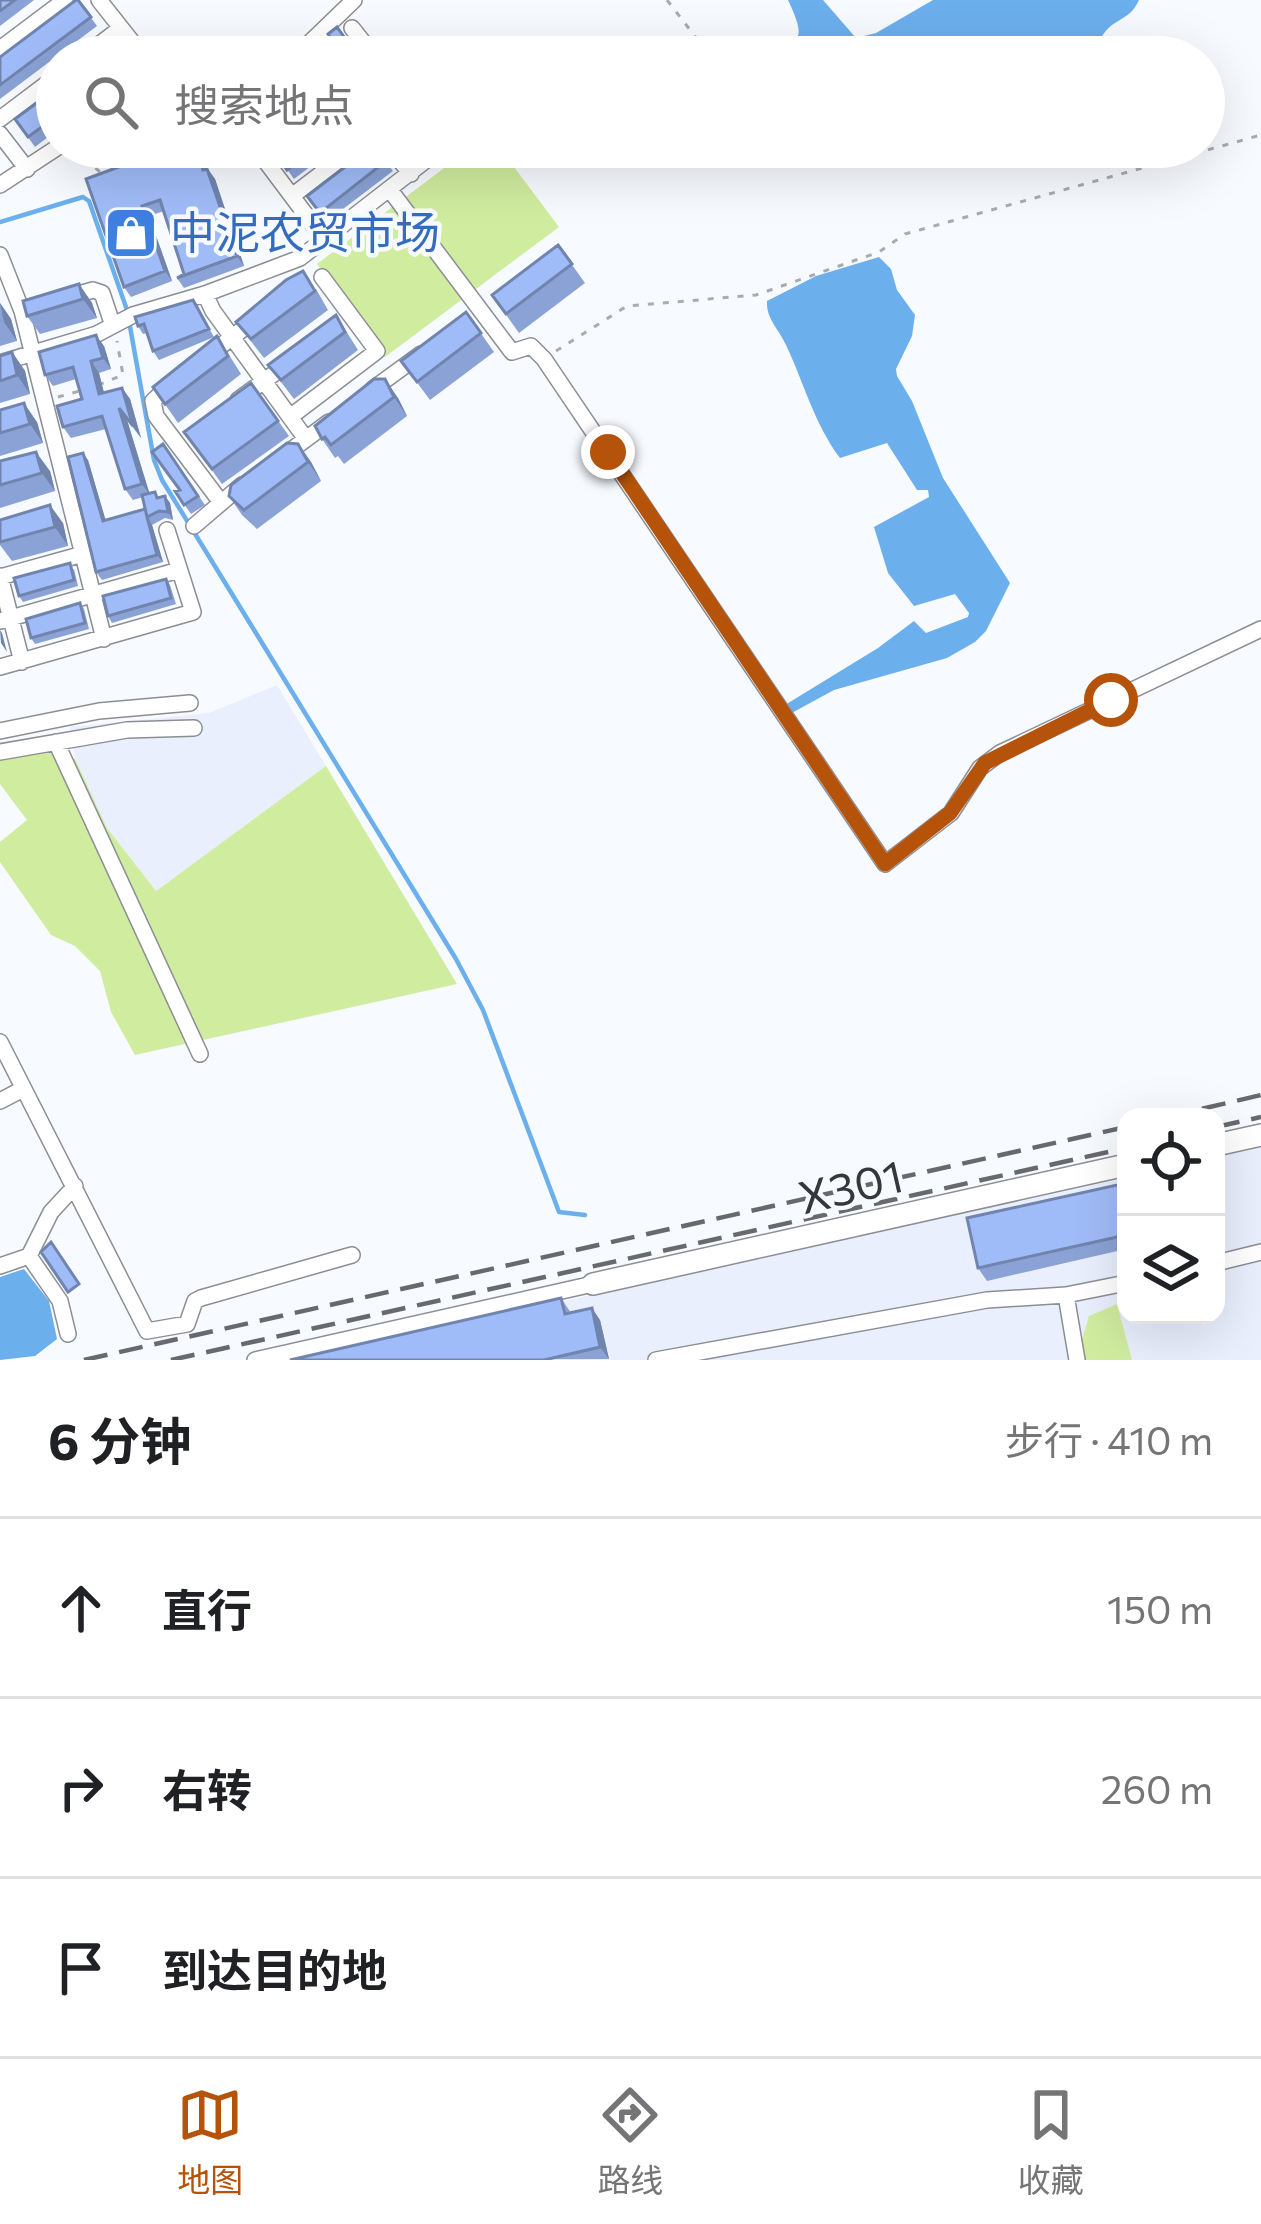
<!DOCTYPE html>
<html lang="zh">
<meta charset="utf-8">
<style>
:root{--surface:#fff;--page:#f6f6f6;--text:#202124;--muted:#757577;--line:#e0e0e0;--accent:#b45309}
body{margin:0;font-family:Commissioner,"Noto Sans SC",sans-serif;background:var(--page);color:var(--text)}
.controls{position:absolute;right:36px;bottom:36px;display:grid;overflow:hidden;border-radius:24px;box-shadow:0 12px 48px #0002}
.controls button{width:108px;height:108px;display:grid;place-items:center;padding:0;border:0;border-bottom:3px solid var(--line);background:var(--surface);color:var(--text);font:60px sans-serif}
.stop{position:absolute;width:36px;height:36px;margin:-27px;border:9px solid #b45309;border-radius:50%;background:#fff}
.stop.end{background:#b45309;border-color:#fff;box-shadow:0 3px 12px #0008}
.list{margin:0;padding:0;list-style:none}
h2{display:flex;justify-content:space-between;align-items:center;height:156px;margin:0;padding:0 48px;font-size:51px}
h2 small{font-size:39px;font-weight:400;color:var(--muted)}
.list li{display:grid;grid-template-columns:78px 1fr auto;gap:36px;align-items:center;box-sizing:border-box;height:180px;padding:0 48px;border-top:3px solid var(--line)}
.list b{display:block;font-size:45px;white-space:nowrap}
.list em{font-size:39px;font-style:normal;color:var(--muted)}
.icon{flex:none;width:66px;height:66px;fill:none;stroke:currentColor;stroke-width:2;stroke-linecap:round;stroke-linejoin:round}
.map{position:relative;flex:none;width:1261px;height:1360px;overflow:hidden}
.search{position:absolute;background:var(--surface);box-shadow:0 12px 48px #0002;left:36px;right:36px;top:36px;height:132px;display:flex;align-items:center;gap:30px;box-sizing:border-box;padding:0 42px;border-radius:66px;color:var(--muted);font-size:45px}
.sheet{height:696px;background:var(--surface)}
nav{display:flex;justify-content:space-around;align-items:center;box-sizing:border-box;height:168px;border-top:3px solid var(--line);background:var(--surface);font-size:33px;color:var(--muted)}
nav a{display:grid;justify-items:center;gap:6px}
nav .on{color:var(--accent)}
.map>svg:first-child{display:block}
.built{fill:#e9effd}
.green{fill:#d0ec9f}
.water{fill:#6cafed}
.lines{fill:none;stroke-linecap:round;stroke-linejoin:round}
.stream{stroke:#6cafed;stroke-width:4.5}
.minor-casing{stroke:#8b8e94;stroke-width:18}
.major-casing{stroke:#8b8e94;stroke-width:24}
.path{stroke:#a9abaf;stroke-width:3;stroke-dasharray:6 9;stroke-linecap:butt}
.minor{stroke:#fff;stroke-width:15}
.major{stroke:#fff;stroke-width:21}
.rail{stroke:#68696d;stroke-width:4.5;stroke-dasharray:24 12;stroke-linecap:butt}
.wall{fill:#8aa2d5}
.shaded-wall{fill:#7084ae}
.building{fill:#a0bcf8;stroke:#7084ae;stroke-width:3}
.route{stroke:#b45309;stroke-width:15}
.labels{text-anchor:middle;stroke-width:9;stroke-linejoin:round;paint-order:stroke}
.shop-label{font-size:45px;fill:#366cbe;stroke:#f7faff;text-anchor:start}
.street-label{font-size:45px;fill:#36373a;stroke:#f7faff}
</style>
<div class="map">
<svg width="1261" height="1360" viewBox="0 0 1261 1360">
<rect width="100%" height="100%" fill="#f7faff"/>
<path class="built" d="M277,685L326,766L156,891L107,828L75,759L70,727L209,713Z
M1261,1147V1360H295L1126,1178V1315H1216V1157Z"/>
<path class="green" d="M472,147H499L559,227L385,357L317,264Z
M47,751L75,759L107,828L156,891L326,766L457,984L135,1055L111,1012L100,971L75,946L51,935L0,862V842L27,820L0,784V758Z
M1117,1304L1132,1360H1076L1089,1316Z"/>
<path class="water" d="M788,0H823L856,38L876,33L933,0H1139C1132,15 1125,16 1112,25C1102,32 1099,46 1086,52C1055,69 1014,48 982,57H758C797,38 810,47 788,0Z
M879,257L891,269L897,290L915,315L912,336L896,369L897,376L912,401L943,478L1010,583L986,631L975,642L947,658L834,690L788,715L785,705L878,648L914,621L926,633L968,617L969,613L955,594L914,606L888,573L874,527L929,497L928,490H917L887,443L840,458C814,423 804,383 786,345C779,329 766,319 767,301L816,276Z
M24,1269L49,1301L57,1339L35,1356L0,1360V1277Z"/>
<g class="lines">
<path class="stream" d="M0,222L83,197L89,201L127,310L154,460L162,480L456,959L483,1010L559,1212L585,1215"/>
<g class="minor-casing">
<path id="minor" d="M99,0L144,57
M352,28L375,57
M0,49L65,0
M83,57L121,28
M295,57L354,0
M0,119L57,76
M0,134L27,169
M255,147L324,239
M389,147L411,174
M0,185L58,147
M390,190L512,352L531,346L544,359L885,864L951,813L980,768L1000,753L1261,629
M292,196L356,147
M0,255L22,311L104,639
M205,294L213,311L306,439
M65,298L93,290L102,293L112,323
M209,355L257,318
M0,363L97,334L133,315L205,294L300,258L443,147
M171,384L153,401L156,416L220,501
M373,389L421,354
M238,400L286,365
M290,417L377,351L322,277
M286,454L329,422
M194,526L242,485
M0,576L22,662
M0,577L83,554
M0,621L179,570
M0,667L193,612L167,530
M0,731L99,711L190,703
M56,742L200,1054
M0,752L127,730L194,728
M0,1042L147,1331L187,1324L195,1301L201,1298L352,1255
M0,1101L23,1089
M1216,1263L1261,1252
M0,1266L29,1256
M68,1334L60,1301L29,1256L51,1212L75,1186
M255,1360L593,1284
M656,1360L987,1300L1066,1295
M1077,1360L1066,1295L1126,1283"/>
</g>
<g class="major-casing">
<path id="major" d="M1216,1145L1261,1135
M593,1284L1126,1165"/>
</g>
<path class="path" d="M667,0L711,57
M780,147L781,149
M73,148L101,173
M556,351L627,306L756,295L879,252L905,234L1261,135
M98,385L123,375L117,341
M58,397L83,390"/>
<use href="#minor" class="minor"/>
<use href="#major" class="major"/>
<path class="rail" d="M1167,1117L1261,1095
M1216,1127L1261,1117
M84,1360L1126,1127
M171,1360L1126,1148"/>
</g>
<path class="wall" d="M0,0H34L0,26Z
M78,0L97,26L0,99V57Z
M57,88V130L35,147L15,119Z
M140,147H193L215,179L244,266L184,288L177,278L184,274L164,211L149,216L172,281L131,297L124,287L135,161Z
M285,147H336L294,179L276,154Z
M375,147L393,171L326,222L307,196Z
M558,245L585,283L519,333L492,295Z
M79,284L92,303L97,318L40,334L27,316Z
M316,289L328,310L264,358L236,322Z
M193,300L214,337L159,360L153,351L147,333L143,334L138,326Z
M0,303L11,319L17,341L0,346Z
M466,312L494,352L430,400L401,361Z
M336,315L358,350L294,399L268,365Z
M217,336L241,374L178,423L153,387Z
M104,346L111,369L99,373L104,393L122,388L130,399L141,438L127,420L149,493L159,498L165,496L170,503L173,520L165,518L152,525L163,562L102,580L96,572L88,460L105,520L145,509L143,497L133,500L125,489L106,429L71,438L63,427L82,399L76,379L53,386L45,375Z
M12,352L25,371L30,394L0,403V356Z
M374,379L398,398L407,416L344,464L338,456L335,458L322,439Z
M251,383L289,436L222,484L184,432Z
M0,410L37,422L43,443L0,456Z
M163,444L205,505L191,514L175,491L179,490Z
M298,444L311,462L321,481L257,529L242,515L229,496Z
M0,461L50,471L55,491L0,508Z
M0,520L63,523L68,546L12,561L0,545Z
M74,569L78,586L23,602L19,596Z
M166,579L170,585L176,604L112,623L108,616Z
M80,603L84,609L89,629L35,644L31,638Z
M1126,1183V1249L987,1281L978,1268Z
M561,1298L571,1313L600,1320L609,1359L290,1360Z"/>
<path class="shaded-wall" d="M207,169L215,179L244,266L237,256Z
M142,206L149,216L172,281L165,271Z
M79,284L92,303L97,318L83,299Z
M0,303L11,319L17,341L4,322Z
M96,335L104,346L111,369L103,358Z
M12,352L25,371L30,394L17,375Z
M91,361L99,373L107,405L99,394Z
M385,379L398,398L407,416L394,397Z
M122,388L130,399L141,438L133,426Z
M24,403L37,422L43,443L30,424Z
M119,408L127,420L150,495L142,484Z
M298,444L311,462L321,481L308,462Z
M36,452L50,471L55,491L42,473Z
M83,453L88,460L108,528L103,521Z
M165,496L170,503L173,520L168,512Z
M50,505L63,523L68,546L55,527Z
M147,517L152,525L163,562L157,555Z
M0,630L2,633L7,652L1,643Z
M592,1308L600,1320L609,1359L600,1347Z"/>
<path class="building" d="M0,0H15L0,11Z
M76,0H78L91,17L0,85V57Z
M337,27L354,51L346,57H331L324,47L333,41L328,34Z
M115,44L125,57H98Z
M57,88V116L28,137L15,119Z
M140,147H189L191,152L197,151L203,170L207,169L237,256L177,278L184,274L160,200L142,206L165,271L124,287L86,179L135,161L132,150Z
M285,147H317L287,170L276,154Z
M371,147H375L386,161L320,213L307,196Z
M558,245L572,264L506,314L492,295Z
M303,271L315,291L251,339L236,322L286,280Z
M79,284L83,299L27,316L23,301Z
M193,300L209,329L153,351L144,324L138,326L135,317Z
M466,312L481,333L417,382L401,361Z
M336,315L345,332L281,380L268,365Z
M96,335L103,358L91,361L99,394L122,388L133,426L119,408L142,484L125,489L102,416L63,427L57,406L82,399L73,367L45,375L39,352Z
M217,336L228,356L165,404L153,387Z
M12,352L17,375L0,381V356Z
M374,379H385L394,397L331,445L325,437L322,439L315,426Z
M251,383L278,421L212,469L184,432Z
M24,403L30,424L0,433V410Z
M287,443L298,444L308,462L244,510L229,496L231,485Z
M163,444L198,496L184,505L175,491L180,490L152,452Z
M36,452L42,473L0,485V461Z
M83,453L103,521L145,509L147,517L142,495L155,492L157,498L165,496L168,512L159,511L147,517L157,555L96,572L68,457Z
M50,505L55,527L0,542V520Z
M70,563L74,580L19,596L14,578Z
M166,579L171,598L108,616L103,596Z
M80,603L85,623L31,638L26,619Z
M1126,1183V1235L978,1268L967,1218Z
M51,1242L79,1284L68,1292L41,1252Z
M561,1298L565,1314L592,1308L600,1347L544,1360H290Z"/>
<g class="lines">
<path class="route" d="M608,452L885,864L950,813L985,763L1111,700"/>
</g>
<defs>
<g id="shop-square" transform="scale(2.7)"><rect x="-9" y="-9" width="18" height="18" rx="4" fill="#3f7fe0" stroke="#f7faff"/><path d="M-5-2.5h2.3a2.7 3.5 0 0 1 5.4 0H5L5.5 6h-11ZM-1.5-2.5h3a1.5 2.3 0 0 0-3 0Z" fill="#fff"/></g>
</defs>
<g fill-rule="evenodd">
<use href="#shop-square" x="131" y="233"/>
</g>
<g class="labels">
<g class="shop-label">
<text x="170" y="249">中泥农贸市场</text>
</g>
<g class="street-label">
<text transform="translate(851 1187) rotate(-13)" y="16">X301</text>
</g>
</g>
</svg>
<div class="controls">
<button><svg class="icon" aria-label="locate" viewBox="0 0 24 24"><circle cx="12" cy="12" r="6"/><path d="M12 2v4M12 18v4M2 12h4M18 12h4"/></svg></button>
<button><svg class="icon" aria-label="layers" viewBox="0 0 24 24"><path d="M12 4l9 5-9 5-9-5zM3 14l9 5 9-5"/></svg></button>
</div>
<div class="stop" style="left:1111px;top:700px"></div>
<div class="stop end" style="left:608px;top:452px"></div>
<div class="search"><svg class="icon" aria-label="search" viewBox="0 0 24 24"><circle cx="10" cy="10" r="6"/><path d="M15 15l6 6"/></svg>搜索地点</div>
</div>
<section class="sheet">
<h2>6 分钟<small>步行 · 410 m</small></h2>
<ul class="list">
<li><svg class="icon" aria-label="ahead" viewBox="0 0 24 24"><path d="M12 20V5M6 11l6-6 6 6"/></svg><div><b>直行</b></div><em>150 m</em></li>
<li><svg class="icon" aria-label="right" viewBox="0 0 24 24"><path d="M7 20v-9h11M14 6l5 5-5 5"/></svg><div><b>右转</b></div><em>260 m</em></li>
<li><svg class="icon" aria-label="arrive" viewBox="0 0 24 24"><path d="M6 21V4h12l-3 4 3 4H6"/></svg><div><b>到达目的地</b></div></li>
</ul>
</section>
<nav>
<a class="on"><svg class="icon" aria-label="map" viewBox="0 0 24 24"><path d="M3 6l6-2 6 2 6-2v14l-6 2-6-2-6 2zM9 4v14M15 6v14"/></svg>地图</a>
<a><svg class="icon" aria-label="directions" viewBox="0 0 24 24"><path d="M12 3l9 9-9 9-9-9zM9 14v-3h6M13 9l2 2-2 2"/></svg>路线</a>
<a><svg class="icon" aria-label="saved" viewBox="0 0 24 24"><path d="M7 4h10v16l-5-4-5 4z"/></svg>收藏</a>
</nav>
